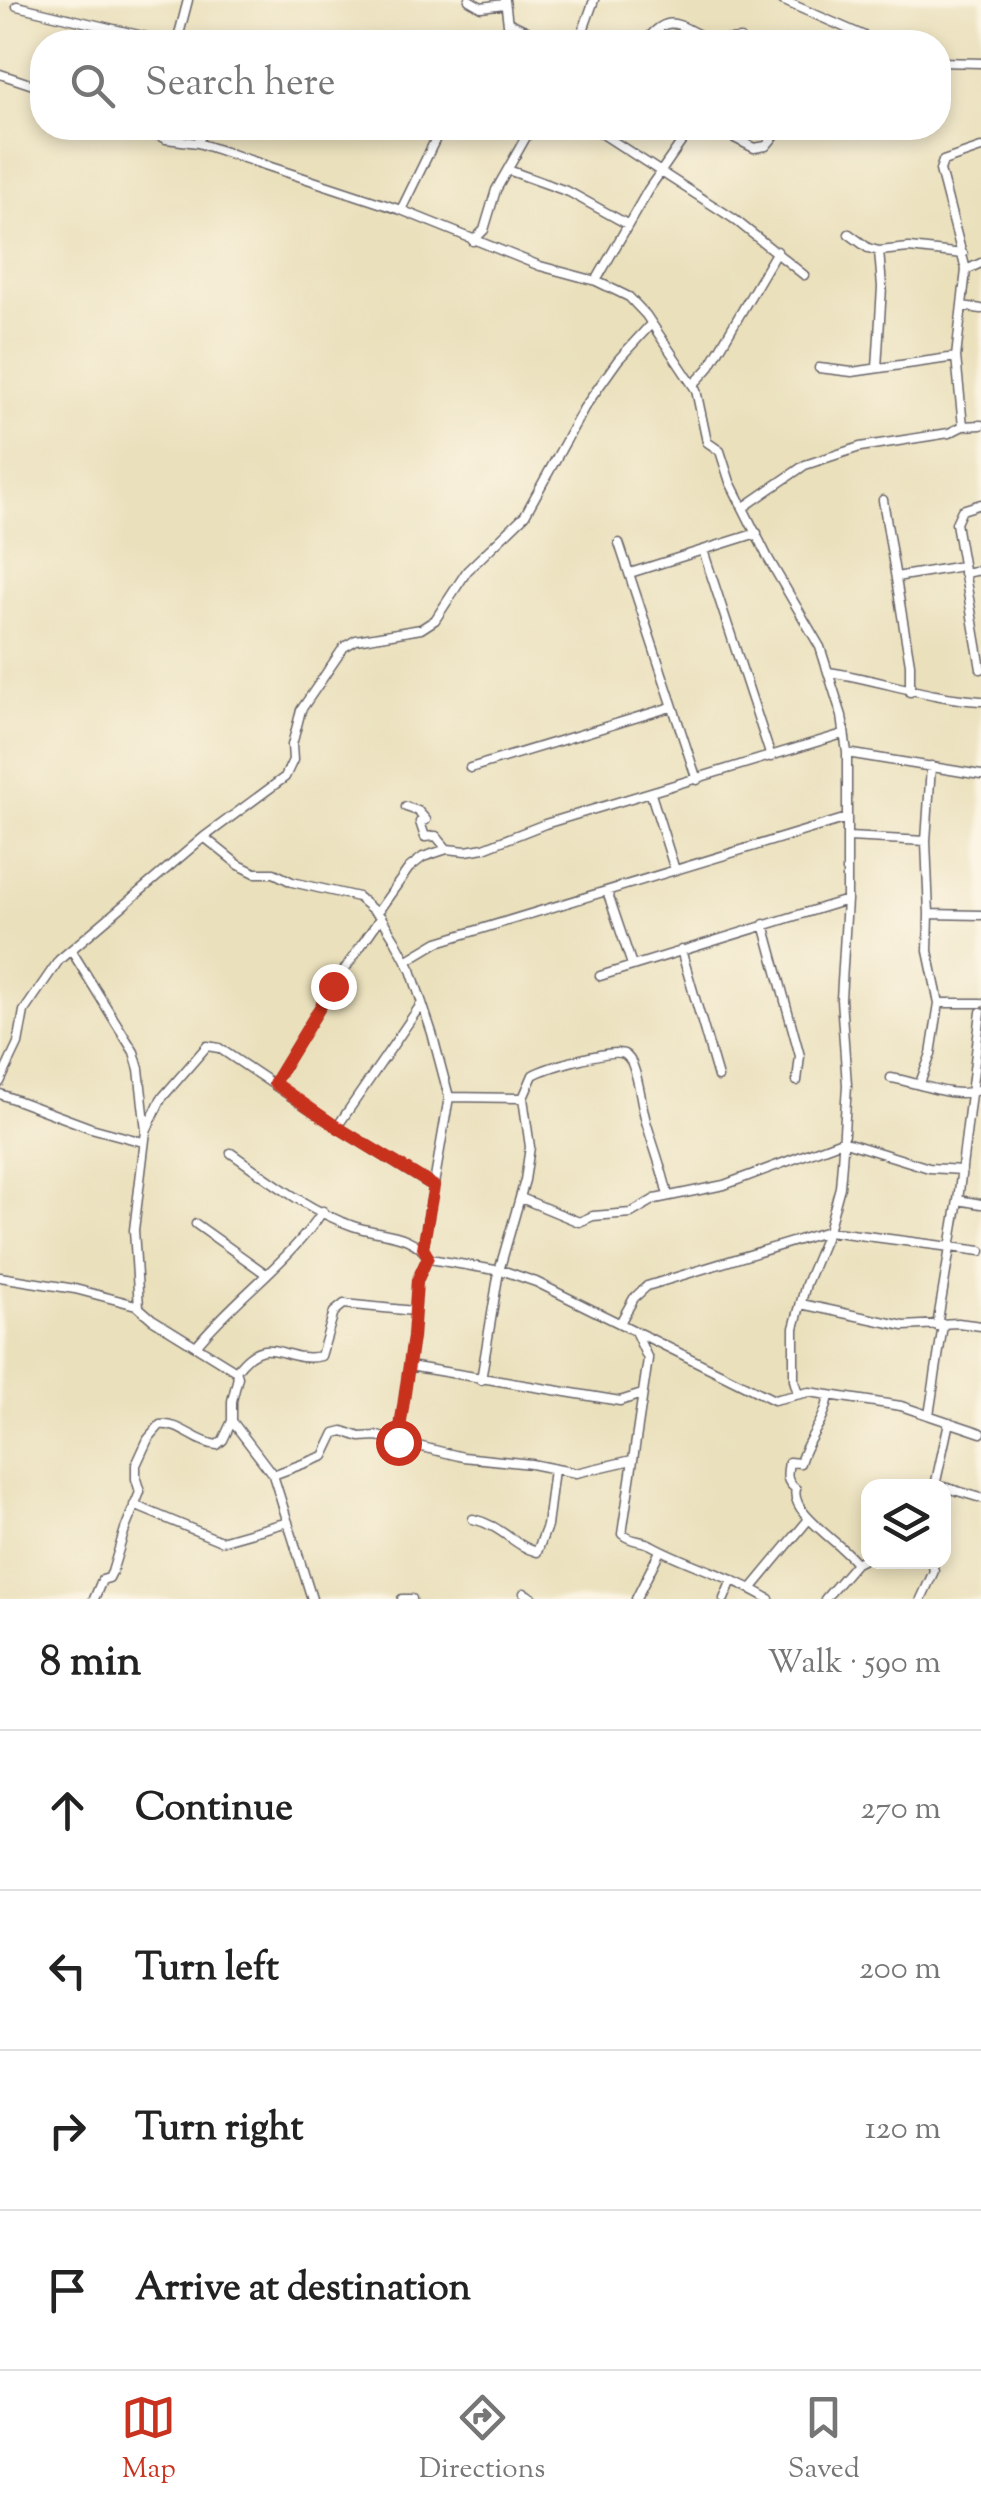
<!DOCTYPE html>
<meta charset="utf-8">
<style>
:root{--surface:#fff;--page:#f6f6f6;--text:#222;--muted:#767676;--line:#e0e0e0;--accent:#c8321e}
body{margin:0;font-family:"Sorts Mill Goudy",serif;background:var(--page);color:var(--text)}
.controls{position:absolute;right:30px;bottom:30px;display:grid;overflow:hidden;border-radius:20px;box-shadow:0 5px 15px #0003}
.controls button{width:90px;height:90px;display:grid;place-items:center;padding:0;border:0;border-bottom:2px solid var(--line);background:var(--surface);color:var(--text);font:50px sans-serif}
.stop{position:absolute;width:30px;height:30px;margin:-22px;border:8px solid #c8321e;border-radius:50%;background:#fff}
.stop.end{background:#c8321e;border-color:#fff;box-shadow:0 2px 10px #0008}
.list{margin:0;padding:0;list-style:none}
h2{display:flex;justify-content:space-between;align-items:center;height:130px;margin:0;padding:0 40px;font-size:42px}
h2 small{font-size:32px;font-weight:400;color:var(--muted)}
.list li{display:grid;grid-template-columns:65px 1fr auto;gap:30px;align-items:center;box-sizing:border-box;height:160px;padding:0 40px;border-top:2px solid var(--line)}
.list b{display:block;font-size:38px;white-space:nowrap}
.list em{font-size:32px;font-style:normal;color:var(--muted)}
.icon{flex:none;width:55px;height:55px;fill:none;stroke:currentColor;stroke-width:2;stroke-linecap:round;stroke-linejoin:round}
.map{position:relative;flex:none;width:981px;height:1599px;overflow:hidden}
.search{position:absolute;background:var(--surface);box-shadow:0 5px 15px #0003;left:30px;right:30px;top:30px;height:110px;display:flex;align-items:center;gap:25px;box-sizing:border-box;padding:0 35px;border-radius:40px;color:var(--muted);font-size:38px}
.sheet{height:770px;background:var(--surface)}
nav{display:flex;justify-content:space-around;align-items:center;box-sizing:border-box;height:140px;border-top:2px solid var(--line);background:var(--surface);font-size:28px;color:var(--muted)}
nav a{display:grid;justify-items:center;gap:5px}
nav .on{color:var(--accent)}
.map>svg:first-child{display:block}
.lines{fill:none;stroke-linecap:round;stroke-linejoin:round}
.minor-casing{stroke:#686468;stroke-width:11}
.minor{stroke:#fff;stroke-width:8}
.route{stroke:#c8321e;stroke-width:12}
</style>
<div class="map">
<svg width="981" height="1599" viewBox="0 0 981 1599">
<rect width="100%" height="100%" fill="#fcf5e5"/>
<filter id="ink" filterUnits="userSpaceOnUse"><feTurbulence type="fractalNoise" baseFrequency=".01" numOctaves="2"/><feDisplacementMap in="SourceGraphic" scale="20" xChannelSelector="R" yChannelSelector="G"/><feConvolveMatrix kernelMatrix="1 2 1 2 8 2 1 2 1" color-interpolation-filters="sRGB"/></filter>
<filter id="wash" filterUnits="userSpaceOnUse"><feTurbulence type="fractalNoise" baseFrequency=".0048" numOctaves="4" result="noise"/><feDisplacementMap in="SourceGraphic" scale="40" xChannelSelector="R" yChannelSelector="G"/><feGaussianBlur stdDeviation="2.25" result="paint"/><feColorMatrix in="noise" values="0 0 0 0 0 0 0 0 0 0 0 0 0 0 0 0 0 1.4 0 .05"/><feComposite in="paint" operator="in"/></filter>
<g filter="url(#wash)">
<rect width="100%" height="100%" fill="#eae0bc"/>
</g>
<g filter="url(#ink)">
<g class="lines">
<g class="minor-casing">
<path id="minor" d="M469,0L481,7L504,4
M782,0L878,42
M17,6L168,42
M508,22L550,42
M177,42L188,0
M503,42L509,32L505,0
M579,42L594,0
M645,42C670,10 678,27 707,38C718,42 729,40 740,39
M938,62L981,63
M0,74L42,88
M142,128L166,139L198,143L401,210L540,266L596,281L629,297L646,315L696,390L707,442L720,451L730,482L768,558L820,647L842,716L847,753V900L841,999L847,1085L842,1163L840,1187L828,1231L806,1284L794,1328V1380L798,1394
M593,128L734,219L804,275
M715,128L754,148L766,146L781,128
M198,143L204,128
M508,170L569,192L627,224
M401,210L441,128
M849,234L868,248L879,251L909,248L963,254
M473,241L484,230L496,190L531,128
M966,270L981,263
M596,281L648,190L691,128
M963,306L981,309
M819,368L852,372L956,357
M877,368L882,287L879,251
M693,385L708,369L777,251
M963,426L956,357L966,270L940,170L943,161L981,148
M883,500L910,664V692
M981,504L962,510L956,523L981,669
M744,507L805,465L860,447L949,433L963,426L981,425
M619,543L697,780
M703,550L771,757
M630,573L757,533
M964,573L981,570
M896,577L962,566
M829,672C881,680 928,698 981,701
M847,753L981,775
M931,766L926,841L929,914L981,915
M470,768L671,707
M651,794L675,870
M406,807L418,811L426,820L420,822L425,837L436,836L447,849
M204,837L239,865L255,873H274L292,882L358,897L381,917L395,940L411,970L432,1033L449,1097L423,1248
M848,837L926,841
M607,891L632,965
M377,913L409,868L423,857L447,849L466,851L484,848L545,824L843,734
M929,914L928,951L939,1003
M764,924L800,1056L797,1081
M71,950L134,1052L139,1069L146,1131
M681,950L718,1077
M406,961L438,942L847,818
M600,976L847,900
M891,1078C919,1082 954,1101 981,1089
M0,1082L18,1044L24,1011L59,960L204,837L285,777L293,760L292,745L301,710L344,647L356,640L421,629L435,620L467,571L525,515L584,408L618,360L651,324
M274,1083L333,986L381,917
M920,1083L931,1054L939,1003H981
M0,1094L91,1128L143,1142
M449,1097L523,1098
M337,1127L422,1003
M231,1153C268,1179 309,1211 353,1226C382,1236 411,1231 430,1259L507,1272L536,1282L774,1400L809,1392L901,1406L981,1433
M521,1198L579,1222L593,1216L631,1213L655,1199L724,1185L842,1141L929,1168L962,1170
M958,1200L981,1204
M196,1224L266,1274
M0,1277L75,1289L136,1305L152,1319L236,1371
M801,1304L904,1326L958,1323L981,1326
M139,1307L134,1230L146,1131L161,1099L207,1046L219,1048L337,1127L433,1186
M620,1323L634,1298L647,1286L828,1231L981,1251
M937,1326L958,1200L981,1012
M635,1331L648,1359L622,1534C631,1542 641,1540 651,1545C689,1566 732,1576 769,1599
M196,1346C235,1298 289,1262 323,1211
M409,1366L620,1401L642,1394
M481,1380L499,1271L525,1180L530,1147L523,1098L533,1075C545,1068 612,1048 624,1054C628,1056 632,1062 633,1066C641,1086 641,1108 648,1128C655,1151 663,1172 668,1196
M829,1396C824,1425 808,1435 800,1463L789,1462C787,1474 785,1481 796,1489C789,1513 842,1543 856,1563
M929,1415L943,1325
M398,1442L413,1337L417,1281L428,1257
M273,1475L324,1456L335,1433L343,1431L360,1437L377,1436L463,1457L531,1464L576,1473L632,1460
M935,1486L949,1422
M944,1487L981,1498
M134,1505L221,1541L288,1522
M473,1519C503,1526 512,1545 537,1552L547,1526L554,1469
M751,1589L809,1519
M524,1593L534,1599
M94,1599L102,1580L109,1578L112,1572L125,1529L140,1492L136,1479V1465L148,1439L160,1425C180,1422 196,1443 217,1445L223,1440L232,1421
M312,1599L273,1475L232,1421V1401L238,1377L236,1371C267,1328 284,1365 321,1356L334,1312L344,1304L414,1311
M402,1599H412
M636,1599L660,1551
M724,1599L732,1580
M825,1599L856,1563L868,1557
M921,1599L934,1571L932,1562"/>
</g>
<use href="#minor" class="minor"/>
</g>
</g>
<g class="lines" filter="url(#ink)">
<path class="route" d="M333,986L274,1083L337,1127L434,1186L423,1248L428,1257L417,1281L413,1337L398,1442"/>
</g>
</svg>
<div class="controls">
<button><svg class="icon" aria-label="layers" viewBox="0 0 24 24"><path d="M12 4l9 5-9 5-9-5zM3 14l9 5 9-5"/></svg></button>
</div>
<div class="stop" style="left:398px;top:1442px"></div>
<div class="stop end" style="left:333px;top:986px"></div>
<div class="search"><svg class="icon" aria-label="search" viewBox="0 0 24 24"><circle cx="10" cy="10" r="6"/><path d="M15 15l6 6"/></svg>Search here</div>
</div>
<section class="sheet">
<h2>8 min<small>Walk · 590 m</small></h2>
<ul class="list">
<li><svg class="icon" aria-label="ahead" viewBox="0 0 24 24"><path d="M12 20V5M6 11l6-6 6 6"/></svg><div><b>Continue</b></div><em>270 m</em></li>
<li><svg class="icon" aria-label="left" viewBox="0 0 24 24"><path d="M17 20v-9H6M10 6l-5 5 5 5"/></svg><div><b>Turn left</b></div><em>200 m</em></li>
<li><svg class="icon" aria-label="right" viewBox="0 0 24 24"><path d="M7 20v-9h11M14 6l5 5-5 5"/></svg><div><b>Turn right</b></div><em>120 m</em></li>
<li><svg class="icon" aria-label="arrive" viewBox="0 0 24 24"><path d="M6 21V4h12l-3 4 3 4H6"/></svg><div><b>Arrive at destination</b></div></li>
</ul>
</section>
<nav>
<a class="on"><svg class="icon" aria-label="map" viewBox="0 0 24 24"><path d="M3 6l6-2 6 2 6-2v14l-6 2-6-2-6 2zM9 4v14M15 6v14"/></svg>Map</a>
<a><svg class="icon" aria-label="directions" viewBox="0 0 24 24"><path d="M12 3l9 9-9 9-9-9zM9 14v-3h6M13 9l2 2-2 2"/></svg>Directions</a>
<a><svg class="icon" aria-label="saved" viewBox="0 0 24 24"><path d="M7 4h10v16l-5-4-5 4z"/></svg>Saved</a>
</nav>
